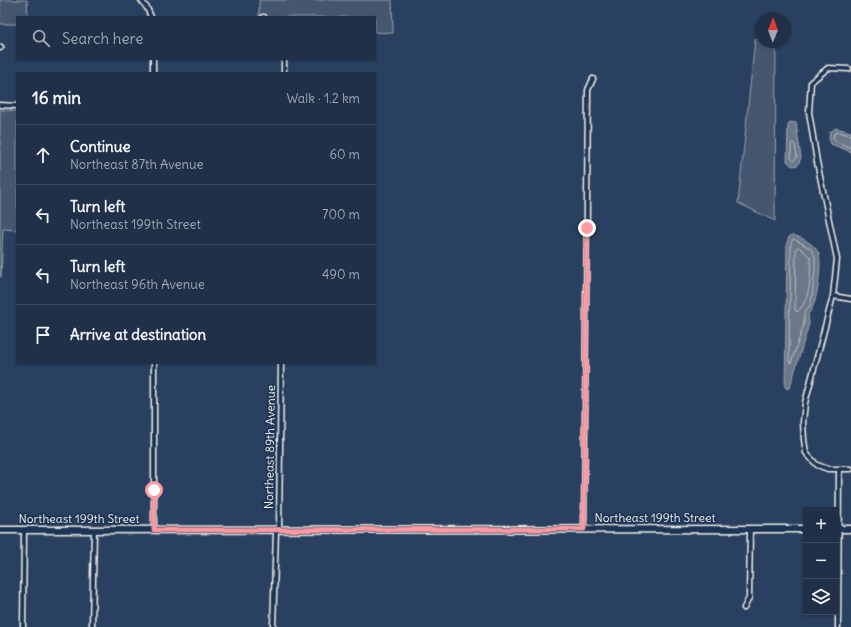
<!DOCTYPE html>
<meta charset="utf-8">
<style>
:root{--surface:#203048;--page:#28384f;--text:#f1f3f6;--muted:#a2a9b4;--line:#3d4b60}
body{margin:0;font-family:Delius,sans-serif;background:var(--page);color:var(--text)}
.controls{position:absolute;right:12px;bottom:12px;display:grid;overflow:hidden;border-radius:0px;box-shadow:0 1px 3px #0004}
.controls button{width:36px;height:36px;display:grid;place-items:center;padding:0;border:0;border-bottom:1px solid var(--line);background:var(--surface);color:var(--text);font:20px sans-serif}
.compass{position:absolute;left:755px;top:12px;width:36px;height:36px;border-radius:50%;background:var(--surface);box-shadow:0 1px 3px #0004;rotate:1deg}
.stop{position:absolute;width:12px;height:12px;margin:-9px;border:3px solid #ff9aa2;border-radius:50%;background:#fff}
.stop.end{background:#ff9aa2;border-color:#fff;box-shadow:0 1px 4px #0008}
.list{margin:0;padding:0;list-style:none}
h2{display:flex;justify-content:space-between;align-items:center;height:52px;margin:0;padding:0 16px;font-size:17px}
h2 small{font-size:13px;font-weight:400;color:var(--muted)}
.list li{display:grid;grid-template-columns:26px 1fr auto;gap:12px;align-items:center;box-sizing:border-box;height:60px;padding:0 16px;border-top:1px solid var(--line)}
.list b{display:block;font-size:15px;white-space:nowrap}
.list p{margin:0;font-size:13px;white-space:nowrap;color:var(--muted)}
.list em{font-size:13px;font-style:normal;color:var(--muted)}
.icon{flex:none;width:22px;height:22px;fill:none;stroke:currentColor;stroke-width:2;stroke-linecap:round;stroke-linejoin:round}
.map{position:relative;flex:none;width:851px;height:627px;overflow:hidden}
.search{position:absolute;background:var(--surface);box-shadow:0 1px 3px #0004;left:16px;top:16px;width:360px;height:44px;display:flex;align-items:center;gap:10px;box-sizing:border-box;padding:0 14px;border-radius:0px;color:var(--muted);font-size:15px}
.panel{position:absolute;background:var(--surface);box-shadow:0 1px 3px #0004;left:16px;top:72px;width:360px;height:292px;border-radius:0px}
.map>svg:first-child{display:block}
.green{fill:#445771;stroke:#9ca4ac}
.water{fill:#6a788a;stroke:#a1a8b0}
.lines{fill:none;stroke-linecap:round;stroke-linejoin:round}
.shore{stroke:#bdc1c2;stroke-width:1}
.street-casing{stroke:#f4f1e8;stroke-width:7}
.secondary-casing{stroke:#f4f1e8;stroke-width:9}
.street{stroke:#1d3557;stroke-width:4}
.secondary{stroke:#1d3557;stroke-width:6}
.route{stroke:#ff9aa2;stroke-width:5}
.labels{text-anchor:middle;stroke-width:3.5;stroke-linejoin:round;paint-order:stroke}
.street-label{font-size:12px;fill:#f4f1e8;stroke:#1d3557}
</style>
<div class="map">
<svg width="851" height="627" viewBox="0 0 851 627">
<rect width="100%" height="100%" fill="#2a4060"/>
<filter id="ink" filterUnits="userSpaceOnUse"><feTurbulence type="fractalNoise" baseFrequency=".025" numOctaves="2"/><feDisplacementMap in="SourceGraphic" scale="8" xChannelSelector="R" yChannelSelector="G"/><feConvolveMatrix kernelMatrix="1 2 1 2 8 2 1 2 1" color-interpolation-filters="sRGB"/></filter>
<g filter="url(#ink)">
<path class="green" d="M0,0H27L28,17H17V24H0Z
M259,0H392L393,33L375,32V17H259Z
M755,39L761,40V42H776L775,221L738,203Z
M0,110L17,111V230L3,229L1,277H0Z"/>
<path class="water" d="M790,122L796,123L801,158L798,165L792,166L787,161L788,125Z
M836,128L851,132V152L831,144L829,138L830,132Z
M792,235C801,237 815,244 819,254C822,266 817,307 808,314L809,324L790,387L787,389L785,387L787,242L789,237Z"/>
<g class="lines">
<path class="shore" d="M851,135L838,132L834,134L833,137L835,141L851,148
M793,143L795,145L797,157L794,161L791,158V145Z
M794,239L811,249L815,256V270L812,297L810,305L804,313V324L791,363L789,362V351L791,243Z
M799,247L810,257C811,275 811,300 797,312L795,310L796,249Z"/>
<g class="street-casing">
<path id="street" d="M141,0L147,8L151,17
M263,17H264
M0,48L1,47
M284,59V73
M849,69L828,68L811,82L809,112L817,162L837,259L833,296L805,403L803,422L804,440L806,453L817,465L828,469H851
M153,73V59
M0,105L17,106
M833,296L851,299
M584,529L588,90L593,79
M154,530V363
M279,530L281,363
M744,608L749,598L750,529
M23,627L24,530
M92,627L94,531
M273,627L276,531
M838,627L839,470"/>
</g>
<g class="secondary-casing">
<path id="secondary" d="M836,529H851
M0,530L806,529"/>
</g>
<use href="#street" class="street"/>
<use href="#secondary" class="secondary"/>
</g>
</g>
<g class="lines" filter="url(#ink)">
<path class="route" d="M154,490V530L584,529L587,228"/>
</g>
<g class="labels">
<g class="street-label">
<text transform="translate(270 447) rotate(-89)" y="4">Northeast 89th Avenue</text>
<text x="655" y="522">Northeast 199th Street</text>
<text x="79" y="523">Northeast 199th Street</text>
</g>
</g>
</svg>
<div class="controls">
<button>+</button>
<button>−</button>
<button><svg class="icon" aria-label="layers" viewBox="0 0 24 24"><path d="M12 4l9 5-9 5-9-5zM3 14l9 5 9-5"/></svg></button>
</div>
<svg class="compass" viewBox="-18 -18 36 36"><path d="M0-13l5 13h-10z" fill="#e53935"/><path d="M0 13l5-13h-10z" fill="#a2a9b4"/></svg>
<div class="stop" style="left:154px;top:490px"></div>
<div class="stop end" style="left:587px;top:228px"></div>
<div class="search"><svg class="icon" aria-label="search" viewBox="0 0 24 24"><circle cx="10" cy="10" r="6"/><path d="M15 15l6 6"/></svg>Search here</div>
<section class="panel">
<h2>16 min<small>Walk · 1.2 km</small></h2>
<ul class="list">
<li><svg class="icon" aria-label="ahead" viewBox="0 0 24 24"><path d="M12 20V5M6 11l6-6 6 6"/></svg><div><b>Continue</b><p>Northeast 87th Avenue</p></div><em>60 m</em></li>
<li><svg class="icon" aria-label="left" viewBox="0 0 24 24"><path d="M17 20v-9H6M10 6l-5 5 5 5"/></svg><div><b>Turn left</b><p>Northeast 199th Street</p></div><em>700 m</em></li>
<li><svg class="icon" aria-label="left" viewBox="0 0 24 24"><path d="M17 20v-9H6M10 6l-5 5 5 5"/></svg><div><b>Turn left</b><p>Northeast 96th Avenue</p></div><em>490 m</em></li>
<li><svg class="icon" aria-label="arrive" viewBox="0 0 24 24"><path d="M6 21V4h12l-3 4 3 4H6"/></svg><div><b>Arrive at destination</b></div></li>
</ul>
</section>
</div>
